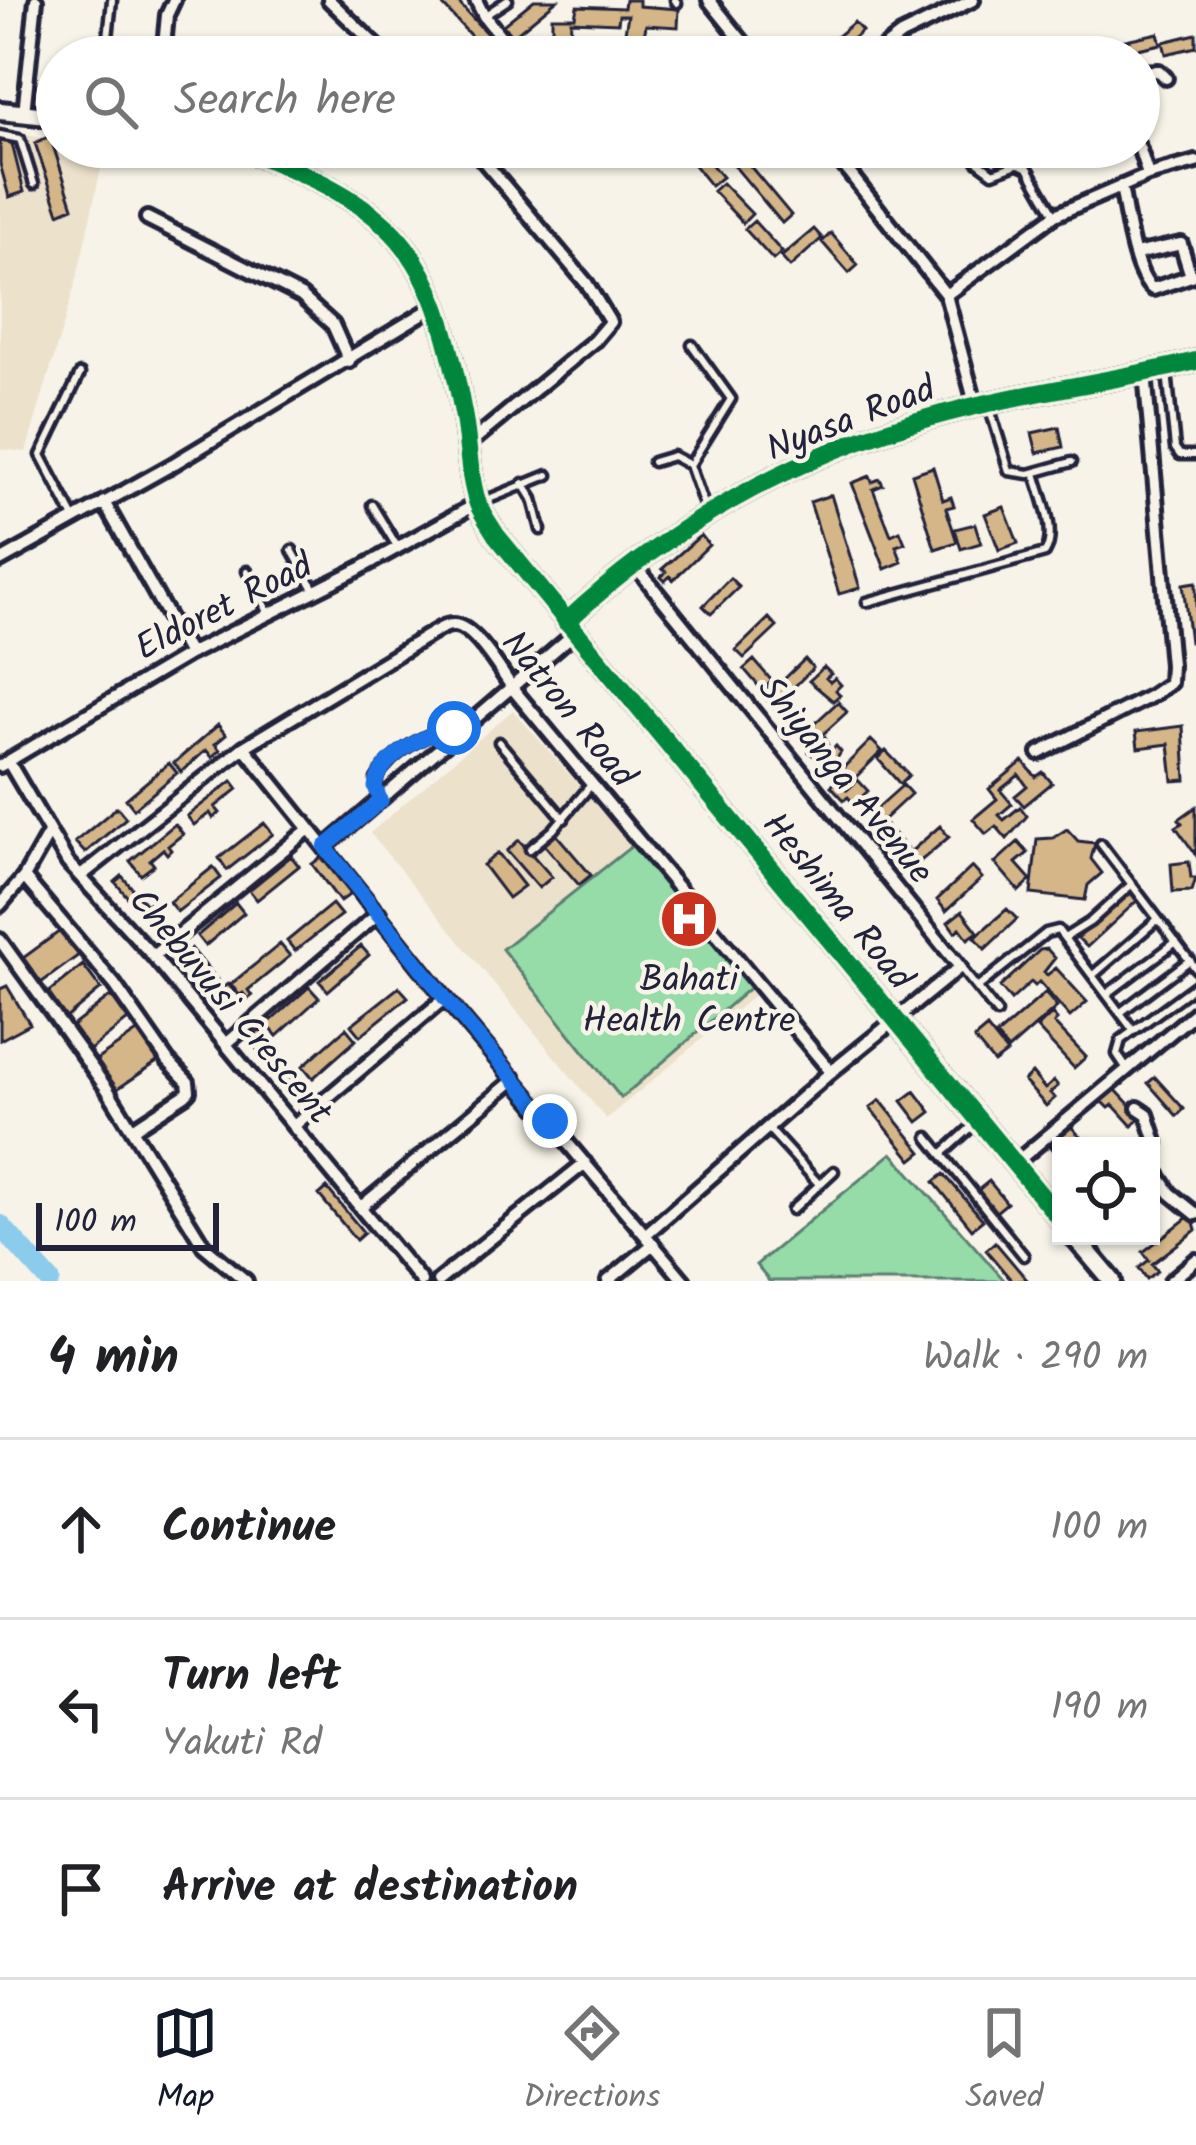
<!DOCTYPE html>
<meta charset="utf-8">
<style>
:root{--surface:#fff;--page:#f6f6f6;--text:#202124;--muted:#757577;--line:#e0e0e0;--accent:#111827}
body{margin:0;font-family:Kalam,sans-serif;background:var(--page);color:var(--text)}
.controls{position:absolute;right:36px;bottom:36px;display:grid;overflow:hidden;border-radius:0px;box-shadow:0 3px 9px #0004}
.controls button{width:108px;height:108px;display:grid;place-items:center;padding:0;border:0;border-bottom:3px solid var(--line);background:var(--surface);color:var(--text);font:60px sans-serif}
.scale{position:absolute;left:36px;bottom:30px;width:183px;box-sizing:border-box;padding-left:12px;border:6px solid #22223b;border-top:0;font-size:33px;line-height:42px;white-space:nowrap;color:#22223b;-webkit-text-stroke:9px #f7f3e8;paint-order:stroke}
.stop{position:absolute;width:36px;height:36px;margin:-27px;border:9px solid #1a73e8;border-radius:50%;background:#fff}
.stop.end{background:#1a73e8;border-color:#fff;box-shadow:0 3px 12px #0008}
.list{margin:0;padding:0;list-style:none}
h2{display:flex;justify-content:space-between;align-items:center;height:156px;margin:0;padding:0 48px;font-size:51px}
h2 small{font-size:39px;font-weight:400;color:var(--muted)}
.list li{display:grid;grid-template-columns:78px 1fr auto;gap:36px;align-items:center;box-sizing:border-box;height:180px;padding:0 48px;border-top:3px solid var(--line)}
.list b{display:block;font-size:45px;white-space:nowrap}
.list p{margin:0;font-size:39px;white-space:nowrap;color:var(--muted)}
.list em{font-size:39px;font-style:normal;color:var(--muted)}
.icon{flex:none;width:66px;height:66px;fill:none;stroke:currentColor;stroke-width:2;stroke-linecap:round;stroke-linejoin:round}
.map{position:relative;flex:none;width:1196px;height:1281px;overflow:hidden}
.search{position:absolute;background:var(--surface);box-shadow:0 3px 9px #0004;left:36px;right:36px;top:36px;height:132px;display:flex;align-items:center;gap:30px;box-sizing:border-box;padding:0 42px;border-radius:66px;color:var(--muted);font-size:45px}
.sheet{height:696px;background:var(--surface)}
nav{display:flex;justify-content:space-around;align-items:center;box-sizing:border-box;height:168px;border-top:3px solid var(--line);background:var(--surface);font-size:33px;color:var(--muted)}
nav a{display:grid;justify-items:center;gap:6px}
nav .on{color:var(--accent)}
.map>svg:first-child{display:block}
.built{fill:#ece1cb}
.green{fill:#95dca9;stroke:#5c7f72;stroke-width:3}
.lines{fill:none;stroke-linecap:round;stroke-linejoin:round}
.river{stroke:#8bccec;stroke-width:21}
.building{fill:#d4b688;stroke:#22223b;stroke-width:3}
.lane-casing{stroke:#22223b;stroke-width:15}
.street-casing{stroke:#22223b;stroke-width:20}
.secondary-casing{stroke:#22223b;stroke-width:26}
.lane{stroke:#f7f3e8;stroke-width:6}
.street{stroke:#f7f3e8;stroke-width:10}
.secondary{stroke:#f7f3e8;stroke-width:16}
.cycleway-casing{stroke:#f7f3e8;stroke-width:26}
.cycleway{stroke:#00873e;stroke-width:18}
.route{stroke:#1a73e8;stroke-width:15}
.labels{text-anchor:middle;stroke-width:9;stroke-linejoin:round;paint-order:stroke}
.street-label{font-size:36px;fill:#22223b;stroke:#f7f3e8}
.poi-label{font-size:36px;fill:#22223b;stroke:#f7f3e8}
</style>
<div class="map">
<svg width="1196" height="1281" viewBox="0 0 1196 1281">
<rect width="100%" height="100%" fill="#f7f3e8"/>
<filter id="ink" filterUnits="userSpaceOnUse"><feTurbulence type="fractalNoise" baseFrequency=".00833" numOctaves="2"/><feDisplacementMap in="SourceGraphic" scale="24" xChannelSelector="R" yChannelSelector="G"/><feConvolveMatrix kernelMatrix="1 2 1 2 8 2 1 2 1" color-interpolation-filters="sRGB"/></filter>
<g filter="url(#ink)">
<path class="built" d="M0,130L57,141V147L105,150L77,278L26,452L0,449Z
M513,710L759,991L606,1119L370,833Z"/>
<path class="green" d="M638,841L753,985L621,1098L502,949Z
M892,1153L1005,1281H769L756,1265Z"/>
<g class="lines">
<path class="river" d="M0,1225L50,1281"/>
</g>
<path class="building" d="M438,0H456L508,57H490Z
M534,0H557L512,37L503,25Z
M625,0H639V6L679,9L678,27L646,25L641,56L628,53L627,57L621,55L628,15H619L618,23L571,21L569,51L557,50L556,57H552V17H575L577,6L624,8Z
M854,22L862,31L831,57L823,48Z
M1158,33L1161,44L1100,57L1098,46Z
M1196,34V47L1166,54L1163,42Z
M10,136L24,192L9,197L0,164V140Z
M50,136L73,207L59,213L35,143Z
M697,147L722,177L711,186L685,154Z
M735,148L791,215L782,223L726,156Z
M722,183L752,214L743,223L713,191Z
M754,221L782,252L773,260L745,229Z
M814,229L822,238L790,267L781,257Z
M831,233L858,265L849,273L822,242Z
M1059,427L1063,447L1037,453L1032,433Z
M933,467L943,500L951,497L954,506L946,508L957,542L935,549L912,474Z
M870,476L872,482L880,479L883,485L873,489L891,535L900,531L905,543L896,546L902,562L885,569L852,483Z
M831,495L860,588L839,594L810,502Z
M1004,507L1018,543L999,550L985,514Z
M975,524L981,543L961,549L955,529Z
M701,535L709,545L673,580L670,576L665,581L661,577L666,572L662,569Z
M730,578L739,587L711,614L703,606Z
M1196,582V642H1190L1183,584Z
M769,618L777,627L744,658L736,650Z
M805,659L813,668L774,707L761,694L769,686L773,690Z
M754,660L772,681L762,690L744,669Z
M824,667L831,674L826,678L830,682L835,678L841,685L836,690L840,695L833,701L809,681Z
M838,702L847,712L811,745L802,735Z
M218,725L226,735L215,744L220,750L212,757L206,750L181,772L174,763Z
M1183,726L1186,780L1173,781L1169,744L1138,748L1136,732Z
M825,737L830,752L836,746L841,752L830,770L809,752Z
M871,740L882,751L852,781L841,770Z
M886,751L909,775L900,784L878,759Z
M1023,761L1036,777L1043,772L1052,783L1024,806L1015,796L1027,786L1019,775L1000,790L1012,804L999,815L1004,820L1020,807L1027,816L1007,839L996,826L986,834L973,819L997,799L989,789Z
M169,763L177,773L134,809L126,799Z
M842,776L847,782L843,786L847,790L858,780L868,791L854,804L848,797L844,800L831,786Z
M232,781L238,789L215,807L220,813L213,818L210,813L194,825L187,816Z
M903,785L911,794L882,821L907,848L899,856L865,819Z
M117,807L126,818L85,853L75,842Z
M1196,807V855L1176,827L1182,823L1179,819Z
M264,823L273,834L227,870L219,858Z
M175,824L183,834L168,846L171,850L167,854L163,849L150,860L154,865L141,875L130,861Z
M940,826L949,837L917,864L922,870L914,877L900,861Z
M1067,829L1078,841L1095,843L1091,859L1102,873L1088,885L1085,900L1031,894L1037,839L1053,838Z
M555,833L591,875L579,885L543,843Z
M519,840L552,877L539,888L507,851Z
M1018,842L1028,853L1016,863L1031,880L1019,891L995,863Z
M498,853L524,886L508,898L483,865Z
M324,855L353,892L340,902L312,864Z
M291,856L299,866L257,900L249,890Z
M1189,862L1191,878H1196L1192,891L1173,892L1171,864Z
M213,867L221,878L177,912L169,902Z
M972,867L982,878L946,911L937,900Z
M122,876L146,905L151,901L160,911L154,916L162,925L155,930L115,882Z
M1131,889L1140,898L1087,947L1078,938Z
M236,903L244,913L205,946L197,936Z
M332,904L341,915L295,951L287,941Z
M1007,909L1017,919L985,949L975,937Z
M962,911L978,932L968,939L960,928L955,932L948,922Z
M60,931L79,955L41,983L23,958Z
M280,944L290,956L248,990L252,996L248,999L243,993L239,995L231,984Z
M361,946L369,955L328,991L319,981Z
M191,948L223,987L228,984L234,991L219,1003L181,956Z
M1047,949L1055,958L1044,972L1047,975L1056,968L1087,1002L1070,1017L1039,982L1035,986L1031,982L1011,1000L1000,987L1040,950Z
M83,965L101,989L65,1019L47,994Z
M7,986L30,1024L0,1040V989Z
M309,987L319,998L277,1036L264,1021L269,1017L272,1020Z
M399,987L408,997L360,1036L351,1025Z
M1045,993L1057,1007L1008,1050L996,1036Z
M111,996L128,1020L90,1050L71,1027Z
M1052,1014L1057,1020L1054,1023L1086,1057L1074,1068L1037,1028Z
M346,1028L356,1040L313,1078L303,1066Z
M987,1028L1007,1053L994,1063L974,1039Z
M140,1030L160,1060L116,1090L96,1060Z
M260,1030L297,1076L288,1082L248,1040Z
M1032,1073L1045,1089L1054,1081L1058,1086L1050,1093L1055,1098L1046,1106L1024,1081Z
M1155,1077L1184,1109L1177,1116L1148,1083Z
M1115,1089L1141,1117L1132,1126L1113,1105L1109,1108L1102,1101Z
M915,1091L931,1112L918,1122L902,1101Z
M880,1100L922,1152L912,1160L870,1108Z
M1069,1124L1083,1140L1076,1146H1061L1058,1155L1051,1147Z
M944,1174L983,1220L972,1229L934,1182Z
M989,1181L1007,1203L995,1213L977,1191Z
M327,1188L364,1233L356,1240L319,1195Z
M1192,1214L1196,1230L1152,1264L1158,1271L1147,1279L1139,1268L1149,1260L1143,1252Z
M995,1242L1028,1281H1012L986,1250Z"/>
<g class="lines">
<g class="lane-casing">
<path id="lane" d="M675,0L677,3
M484,16L508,0
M106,57L112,0
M0,135L20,139L34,184
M984,147L1028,168L1055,215
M984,147L977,154V161L993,173L1020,163L1024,147
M692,345L731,399L690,465L706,511
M1167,372L1175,448L1180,455H1196
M989,406L1009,471L1029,474L1072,462
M653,462L673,456L690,465
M523,483L533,499L541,530
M479,503L548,475
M372,505L398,548
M74,518L41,455L80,374
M292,550L315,591
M247,571L269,614
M867,602L1045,553C1058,532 1041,496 1035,473
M499,742L564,819
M379,798L376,779C392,752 431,728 462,727
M1101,844L1196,969
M530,849L553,830L590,786
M1066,937L1090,922L1132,884
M960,967L997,1013
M1093,975L1158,919
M977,988L1046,933L1058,930L1133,1030
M1107,994L1176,942
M1121,1012L1190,960
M1127,1069L1117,1054L1121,1040L1196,985
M768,1128L818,1183
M928,1137L1024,1256
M943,1153L976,1123
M792,1210L834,1171"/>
</g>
<g class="street-casing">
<path id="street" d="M329,0L388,57
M476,0L484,16L517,57
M709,0L755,57
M163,57L167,15L174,0
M872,57L901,35L973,0
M1139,72L1159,71L1166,78
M24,113L36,0
M829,147L946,295L976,407
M1139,147L1148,175
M1121,186C1126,211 1134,277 1153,289L1191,276L1181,244L1136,254
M147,218L301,296L333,325L349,361
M946,295L1055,215L1148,175L1196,162
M469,444L594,341L610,322L587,284L472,147
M104,502L189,654
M0,561L170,466L437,305
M633,563L960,967L831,1072L645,1235
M244,747L445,998L684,1281
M1039,753L1151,696L1170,683L1171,665L1145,373
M8,761L68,863L153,956L421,1281
M0,766L189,654L359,569L478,503
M325,847L576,632
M82,875L244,747L424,638C432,634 443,625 452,625C473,623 502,673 513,689L831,1072
M24,877L115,985L168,1061L188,1082L189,1091L185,1095L133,1129
M0,905L24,877L49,833
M0,940L107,1089L204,1246L246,1281
M153,956L309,829
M226,1044L379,913
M1138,1108L1147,1114L1156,1142L1151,1164
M295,1125L445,998
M1014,1164L1196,1012
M1151,1164L1170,1193L1196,1214
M362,1206L515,1079
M438,1281L585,1163
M608,1281L652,1245
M1171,1281L1196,1260"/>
</g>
<g class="secondary-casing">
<path id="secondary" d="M0,111L57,117
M238,147C398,209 432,243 463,413C469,442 468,476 478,504C482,514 490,525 496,535L1061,1220
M566,622C669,526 793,456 928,418C1016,393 1108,383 1196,361
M1074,1236L1112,1281"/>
</g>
<use href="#lane" class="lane"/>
<use href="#street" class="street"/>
<use href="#secondary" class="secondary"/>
<g class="cycleway-casing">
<path id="cycleway" d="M238,147C398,209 432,243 463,413C469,442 468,476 478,504C482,514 490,525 496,535L1061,1220
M566,622C669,526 793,456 928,418C1016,393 1108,383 1196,361"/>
</g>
<use href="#cycleway" class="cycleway"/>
</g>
</g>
<g class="lines" filter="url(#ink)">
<path class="route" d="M454,728C425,733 380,757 375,787L381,801L325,847L445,998L550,1121"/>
</g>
<defs>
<g id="hospital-disc" transform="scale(3)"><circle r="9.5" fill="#c8321e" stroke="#f7f3e8"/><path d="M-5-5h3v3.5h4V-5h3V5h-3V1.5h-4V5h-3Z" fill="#fff"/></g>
</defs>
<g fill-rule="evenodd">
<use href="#hospital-disc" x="689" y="919"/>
</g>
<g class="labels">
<g class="street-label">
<text transform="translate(850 417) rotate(-21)" y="13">Nyasa Road</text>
<text transform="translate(223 605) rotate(-27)" y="13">Eldoret Road</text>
<text transform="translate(570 708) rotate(51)" y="13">Natron Road</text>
<text transform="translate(847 779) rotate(51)" y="13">Shiyanga Avenue</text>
<text transform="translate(839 900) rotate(51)" y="13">Heshima Road</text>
<text transform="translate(232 1005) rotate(50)" y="13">Chebuvusi Crescent</text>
</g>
<g class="poi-label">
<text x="689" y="991">Bahati<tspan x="689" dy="41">Health Centre</tspan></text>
</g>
</g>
</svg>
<div class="controls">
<button><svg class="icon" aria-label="locate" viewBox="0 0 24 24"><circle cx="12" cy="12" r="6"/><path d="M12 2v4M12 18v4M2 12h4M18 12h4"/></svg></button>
</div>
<div class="scale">100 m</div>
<div class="stop" style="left:454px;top:728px"></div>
<div class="stop end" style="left:550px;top:1121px"></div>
<div class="search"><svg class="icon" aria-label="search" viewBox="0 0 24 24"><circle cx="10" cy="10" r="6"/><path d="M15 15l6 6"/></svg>Search here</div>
</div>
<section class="sheet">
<h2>4 min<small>Walk · 290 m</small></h2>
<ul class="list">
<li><svg class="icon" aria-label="ahead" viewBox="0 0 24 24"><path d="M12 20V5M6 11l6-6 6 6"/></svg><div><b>Continue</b></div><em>100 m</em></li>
<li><svg class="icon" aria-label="left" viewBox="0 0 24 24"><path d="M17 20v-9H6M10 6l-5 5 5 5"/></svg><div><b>Turn left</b><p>Yakuti Rd</p></div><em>190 m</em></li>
<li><svg class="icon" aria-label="arrive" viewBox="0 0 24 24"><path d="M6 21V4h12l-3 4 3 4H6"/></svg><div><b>Arrive at destination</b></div></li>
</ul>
</section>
<nav>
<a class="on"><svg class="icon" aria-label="map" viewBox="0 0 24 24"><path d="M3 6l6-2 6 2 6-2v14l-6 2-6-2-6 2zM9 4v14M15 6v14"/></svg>Map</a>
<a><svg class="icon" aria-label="directions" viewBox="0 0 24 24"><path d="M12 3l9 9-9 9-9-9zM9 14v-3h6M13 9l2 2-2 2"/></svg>Directions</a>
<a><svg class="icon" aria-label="saved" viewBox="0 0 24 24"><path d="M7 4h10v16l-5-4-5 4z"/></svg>Saved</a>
</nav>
